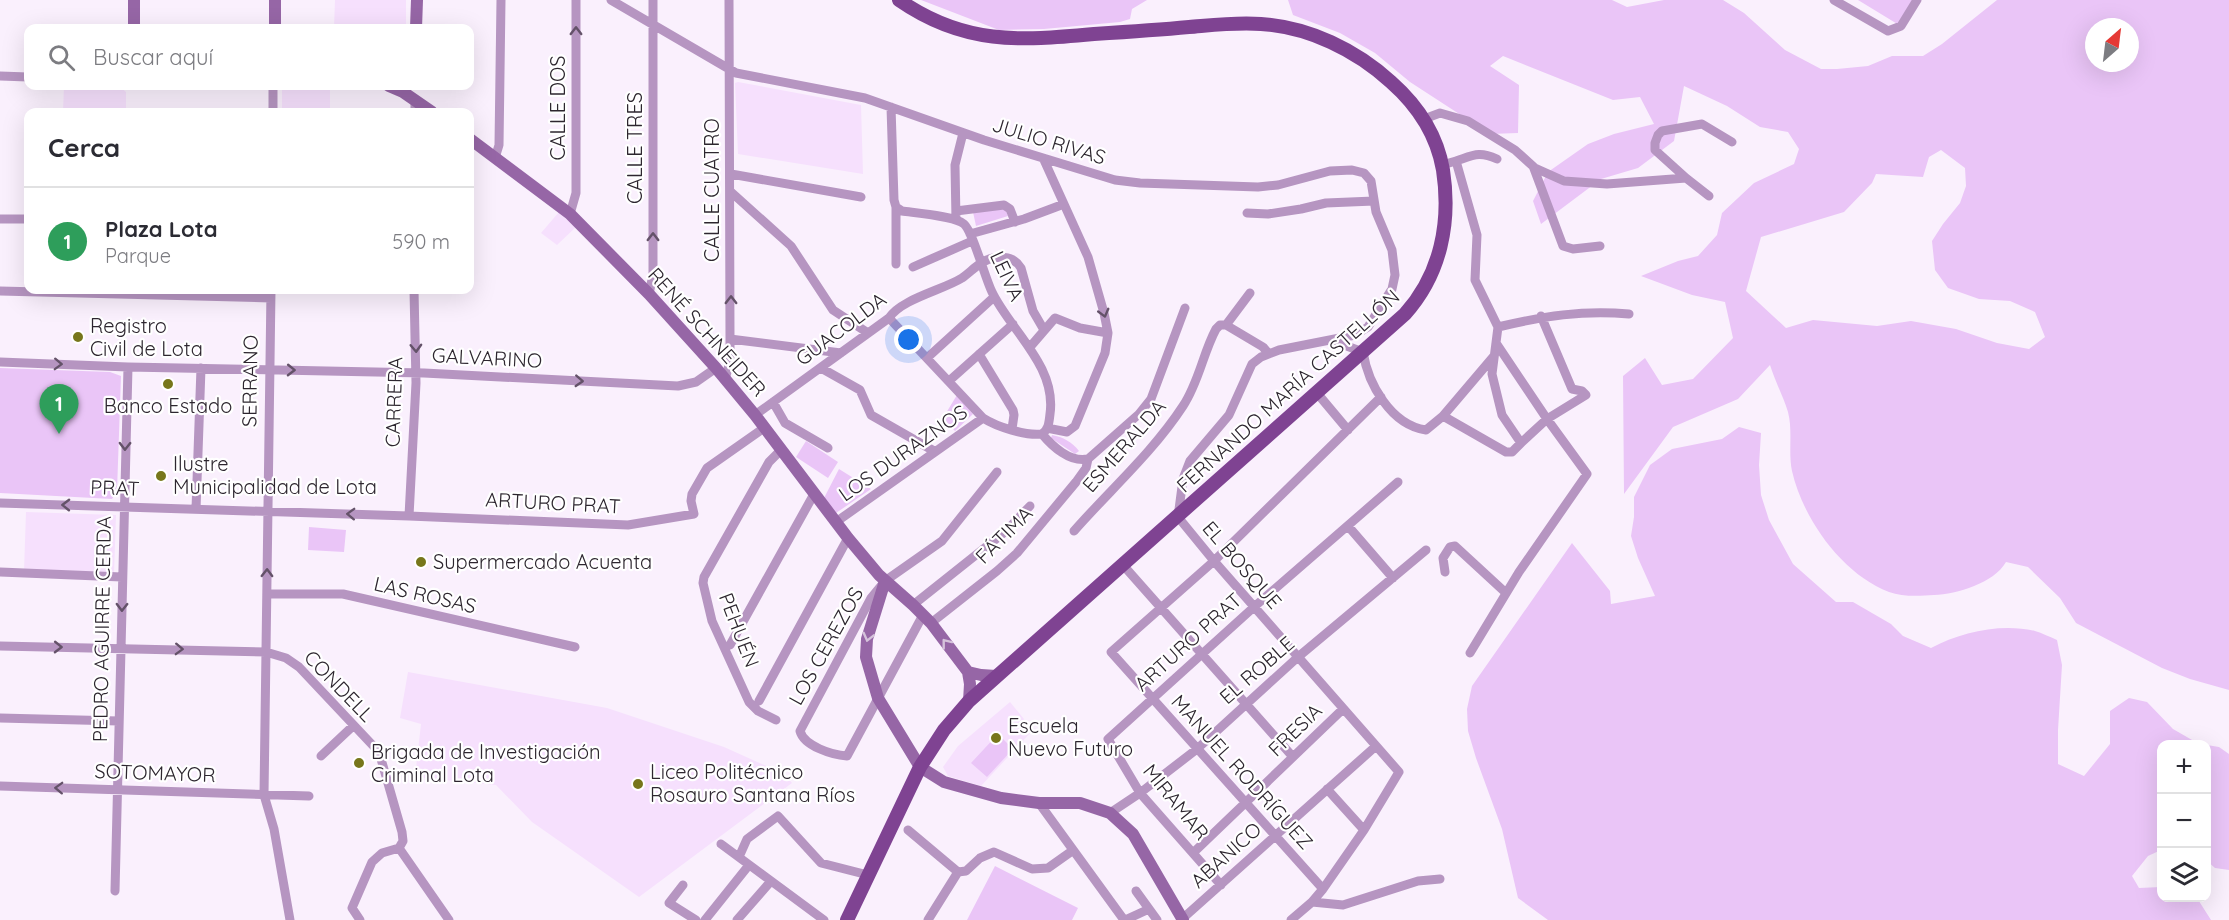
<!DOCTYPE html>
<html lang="es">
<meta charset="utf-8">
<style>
:root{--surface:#fff;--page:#f2f2f3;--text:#2b2b33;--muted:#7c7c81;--line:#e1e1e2;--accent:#0f766e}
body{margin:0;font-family:Quicksand,sans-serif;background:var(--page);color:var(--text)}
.controls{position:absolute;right:18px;bottom:18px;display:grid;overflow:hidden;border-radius:12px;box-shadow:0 6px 24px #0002}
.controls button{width:54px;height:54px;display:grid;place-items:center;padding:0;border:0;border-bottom:2px solid var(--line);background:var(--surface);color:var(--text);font:30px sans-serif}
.compass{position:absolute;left:2085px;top:18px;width:54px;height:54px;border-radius:50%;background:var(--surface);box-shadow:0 6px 24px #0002;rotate:28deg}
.you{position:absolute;left:909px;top:340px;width:21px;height:21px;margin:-15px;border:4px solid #fff;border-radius:50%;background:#1a73e8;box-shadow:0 0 0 9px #1a73e833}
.badge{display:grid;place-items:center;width:39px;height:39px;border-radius:50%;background:var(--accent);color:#fff;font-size:20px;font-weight:700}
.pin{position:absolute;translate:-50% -50px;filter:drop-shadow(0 2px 3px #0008)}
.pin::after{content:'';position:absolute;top:32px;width:21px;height:18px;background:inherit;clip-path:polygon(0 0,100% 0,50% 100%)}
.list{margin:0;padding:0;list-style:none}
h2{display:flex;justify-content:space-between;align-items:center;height:78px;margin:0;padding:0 24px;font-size:26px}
h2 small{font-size:20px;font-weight:400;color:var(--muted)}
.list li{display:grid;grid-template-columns:39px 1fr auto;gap:18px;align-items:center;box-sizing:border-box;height:108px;padding:0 24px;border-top:2px solid var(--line)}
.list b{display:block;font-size:22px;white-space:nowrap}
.list p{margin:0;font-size:20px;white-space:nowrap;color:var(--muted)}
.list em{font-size:20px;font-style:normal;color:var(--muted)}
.icon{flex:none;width:33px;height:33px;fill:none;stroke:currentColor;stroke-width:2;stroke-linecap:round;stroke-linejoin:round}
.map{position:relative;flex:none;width:2229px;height:920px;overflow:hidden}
.search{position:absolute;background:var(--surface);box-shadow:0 6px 24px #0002;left:24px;top:24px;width:450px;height:66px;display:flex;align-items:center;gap:15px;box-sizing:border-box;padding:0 21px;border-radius:12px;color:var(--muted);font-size:22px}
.panel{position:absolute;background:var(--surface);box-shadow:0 6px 24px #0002;left:24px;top:108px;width:450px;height:186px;border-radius:12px}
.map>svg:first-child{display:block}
.built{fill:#f6e0fd}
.green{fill:#eac5f7;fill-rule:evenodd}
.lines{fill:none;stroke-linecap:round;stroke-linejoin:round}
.street{stroke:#b695c1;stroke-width:9}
.secondary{stroke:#9666a6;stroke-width:12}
.primary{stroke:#7f4392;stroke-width:14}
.oneway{stroke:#645269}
.oneway2{stroke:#d5c2db}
.poi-dot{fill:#77761b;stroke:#fff;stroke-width:2}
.labels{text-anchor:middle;stroke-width:4.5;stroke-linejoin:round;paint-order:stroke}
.street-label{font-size:20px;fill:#2d262f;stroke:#fff}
.poi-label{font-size:20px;fill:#2d262f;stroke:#fff;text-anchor:start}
</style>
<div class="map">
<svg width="2229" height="920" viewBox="0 0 2229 920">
<rect width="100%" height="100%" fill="#faf0fd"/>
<path class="built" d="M335,0H406V28H334Z
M738,82L861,105L863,174L738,154L735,83Z
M64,86L120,87L126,92V112H63Z
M330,89V112H282V90Z
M559,212L576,227L557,245L541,233Z
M26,512L116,515L114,574L24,571Z
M408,672L607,708L724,747L784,774L792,783L639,897L532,822L496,785L415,777L421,724L400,718Z
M1010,702L1033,730L981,786L948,776L943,767L958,746Z"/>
<path class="green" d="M921,0H1147L1132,9L1130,19L1120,22L1044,29L999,30Z
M1288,0H1612L1627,7L1664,0H1723L1744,13L1785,50L1821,69H1837L1868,66L1892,56H1923L1942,44L1997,0H2229V690L2190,679L2162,668L2076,623L2060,598L2028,567L2006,562C1994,583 1957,594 1934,595C1920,596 1902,597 1889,592C1842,574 1803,519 1792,471C1788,452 1793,431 1788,412C1783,396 1775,381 1770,365L1738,399L1673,427L1624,494L1623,376L1645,358L1662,385L1693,379L1733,338L1725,302L1692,295L1641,276L1678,261L1698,256L1717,235L1722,213L1754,183L1794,164L1799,149L1788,132L1760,127L1727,106L1684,86L1674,141L1638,168L1601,179L1541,224L1533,201L1548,172L1588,144L1614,134L1654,124L1640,97L1613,100L1503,56L1490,66L1519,85L1518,133L1490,134L1410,82L1375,53L1340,33L1293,15ZM2094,27H2130V63H2094ZM1941,150L1965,168L1966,186L1960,203L1943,224L1932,241L1935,270L1948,288L1979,299L2010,301L2035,312L2045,337L2029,349L1997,343L1956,329L1911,321L1877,326L1813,320L1786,328L1746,291L1761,237L1844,212L1872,183L1876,174L1923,177L1929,157Z
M1858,0H1914L1899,25Z
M1005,207L1008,216L976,226L973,212Z
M0,368L110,372L121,376L117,491L112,499L0,493Z
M957,395L973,414L955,431L943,418Z
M1739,427L1761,433L1759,465L1761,495L1769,520L1793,564L1836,602H1853L1891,624L1903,636L1931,648C1961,632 2001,623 2035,631C2042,633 2050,637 2057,640L2062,665L2058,730V764L2084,776L2110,744V711L2129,698L2147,702L2173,729L2199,744H2162L2161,850L2148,856L2132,876L2139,888L2161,887L2162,898H2197L2211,920H1548L1518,898L1502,829L1476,758L1468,731L1467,709L1472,686L1572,543L1610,591L1611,604L1655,596L1638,558L1631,536L1634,517V497L1650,465L1672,449L1722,439Z
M1052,435C1063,437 1072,442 1079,451L1075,454L1051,438Z
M806,441L838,462L828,478L796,457Z
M839,469L871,489L836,513L824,498Z
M309,527L346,530L344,552L308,550Z
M998,734L1013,749L987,777L971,763Z
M2207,745L2219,747L2229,754V870L2215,868L2207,861Z
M995,866L1078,908L1072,920H967Z"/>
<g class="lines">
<path class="street" d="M611,0L736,73L865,98L984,140L1115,180L1140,183L1258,187L1278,185L1330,171L1352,170L1364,173L1371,181L1376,212L1392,250L1395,275L1392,289L1368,327L1355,335L1279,350L1261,357L1252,364L1229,415L1190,461L1183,479L1178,517L1214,561L1399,772L1364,830L1323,889L1312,902L1291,920
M1834,0L1888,31L1901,26L1917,0
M0,76L28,77
M891,107L894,200L896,207V264
M273,112V86
M415,112V100
M1424,119L1440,113L1468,121L1515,150L1535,168L1564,181L1607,184L1686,178
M495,158L499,145L501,0
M1044,160L1088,257L1104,313L1108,333L1105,353L1075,426L1067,432L1047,428
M1456,161C1474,155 1479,151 1497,159
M1442,165L1456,161L1477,235L1475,280L1498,327L1492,374L1502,415L1521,443L1547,419L1587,474L1519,572L1470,653
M1533,166L1563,246L1573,249L1600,246
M731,174L861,197
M731,192L791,246L833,310L868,333
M1709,196L1686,178L1655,150V143L1658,135L1662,131L1702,124L1732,142
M896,207L902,211C916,213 955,216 964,224C973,232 985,278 992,292C1010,330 1057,366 1050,414C1049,422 1049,429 1042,434
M956,211L1004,205L1010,209L1015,222
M1247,213L1268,214L1301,209L1326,203L1374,201
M570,214L576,193V0
M0,219H28
M956,220L955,165L963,133
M970,234L1024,219L1064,204
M913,267L972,241
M271,290L264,795L274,829L290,920
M0,291L271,298
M649,294L653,275V0
M889,318L983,418C997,427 1026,436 1042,434
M1226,325L1263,347L1268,353
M1498,327C1544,316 1582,310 1629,314
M730,339L841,353
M1333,341L1363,352C1368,384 1391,425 1426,430L1443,416L1494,356
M1496,343L1547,419L1586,395L1582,391L1572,389L1541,316
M1030,347L1055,318L1080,328L1108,333
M979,354L1013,410L1014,415L1012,429
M927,358L994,297
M0,362L128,367L424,373L678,386L696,382L716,368
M821,368L860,390L871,415L934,451
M725,379L730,362V339L729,0
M949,381L1013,324
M1317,393L1348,430
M773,402L785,423L828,448
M755,415L889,318C901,299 943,290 962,278C972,271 981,260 993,258C1004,256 1015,258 1021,268L1033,311L1044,330
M1443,416L1506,452H1512L1521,443
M1042,434C1052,446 1070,463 1088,459
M1088,459L1139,414L1151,399L1185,308
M0,503L409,516L628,525L694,514L691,501L692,494L707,468L764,428
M196,509L201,368
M409,516L416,383L414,290
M836,522L983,418
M1348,526L1393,578
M1074,531C1110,490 1153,452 1183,406C1199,382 1203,353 1216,329L1220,325H1226L1250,293
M1123,565L1293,757
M0,572L122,577
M1445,572L1443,558L1450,547L1455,546L1506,593
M267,594H343L575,647
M913,605L1006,531L1030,506
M923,615L847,756C832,755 804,746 800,731L871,598L885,581L942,541L997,472
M931,623L997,571L1017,553L1076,482L1086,468L1088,459
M730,645L814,494
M0,646L266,652L286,658L299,667L379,752L402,832L403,841L399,848
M759,701L848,538
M0,718L119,721
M776,720L758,711L749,702L712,621L703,583L704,577L769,462L781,450
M321,756L353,726
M0,786L309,796
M1327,789L1364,830
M1039,803L1124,920
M1110,813L1140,793L1197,749L1298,657L1426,550
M908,830L958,872L966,871L980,858L994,852L1032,869L1048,868L1072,851
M721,844L824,920
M399,848L449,920
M1193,853L1343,709
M739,857L747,839L778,816L821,863L868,875
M683,885L669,903L696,920
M1221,885L1140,793L1108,739L1254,607L1398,482
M1323,889L1111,652L1214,561L1381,397
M115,891L128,367
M1136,891L1157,920
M1312,902L1343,905L1418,881L1440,879
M1182,919L1376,746
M360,920L352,908L372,862L382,853L399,848
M705,920L749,865
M737,920L771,881
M928,920L958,872
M1125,920L1149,909"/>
<path class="secondary" d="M134,28V0
M275,28V0
M416,28L417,0
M389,86L403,92L432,112
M470,139L570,214L649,294L716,368L755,415L848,538L879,575L913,605L931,623L968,672L970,684L969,701
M885,581L867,639L866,657L878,698L920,767L944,782L1001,798L1039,803H1080L1110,813L1133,834L1183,920
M968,672L981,675L996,676"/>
<path class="primary" d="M847,920L920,767L944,730L969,701L1405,314C1441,274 1451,222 1443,170C1437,135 1417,105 1391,82C1356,50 1309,27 1261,24C1237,22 1213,25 1189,27C1157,30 1126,32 1094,34C1019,41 964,45 899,0"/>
</g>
<defs><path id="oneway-chevron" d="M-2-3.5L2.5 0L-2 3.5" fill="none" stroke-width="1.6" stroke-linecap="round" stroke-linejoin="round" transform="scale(1.5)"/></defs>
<g class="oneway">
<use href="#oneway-chevron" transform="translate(576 31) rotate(-90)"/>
<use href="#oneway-chevron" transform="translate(653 237) rotate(-90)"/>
<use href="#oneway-chevron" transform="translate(731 300) rotate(-90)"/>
<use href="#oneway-chevron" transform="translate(1104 313) rotate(75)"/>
<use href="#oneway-chevron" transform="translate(416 348) rotate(88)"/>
<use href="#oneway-chevron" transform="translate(58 364) rotate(2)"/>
<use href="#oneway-chevron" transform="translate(291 370) rotate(1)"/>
<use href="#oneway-chevron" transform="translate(579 381) rotate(3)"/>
<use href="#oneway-chevron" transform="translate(125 446) rotate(91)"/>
<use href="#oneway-chevron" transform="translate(66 505) rotate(-179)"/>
<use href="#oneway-chevron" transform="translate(351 514) rotate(-178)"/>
<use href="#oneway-chevron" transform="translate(267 573) rotate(-89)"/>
<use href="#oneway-chevron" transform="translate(122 607) rotate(91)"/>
<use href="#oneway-chevron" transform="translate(58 647) rotate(1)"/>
<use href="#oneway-chevron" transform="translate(179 649) rotate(2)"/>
<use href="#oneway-chevron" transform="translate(59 788) rotate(-178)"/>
</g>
<g class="oneway2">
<use href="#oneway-chevron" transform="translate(868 637) rotate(104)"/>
<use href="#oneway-chevron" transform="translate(946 643) rotate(-128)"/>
</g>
<g class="poi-dot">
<circle cx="78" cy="337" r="6"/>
<circle cx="168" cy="384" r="6"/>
<circle cx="161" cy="476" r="6"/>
<circle cx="421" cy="562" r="6"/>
<circle cx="996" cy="738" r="6"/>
<circle cx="359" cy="763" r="6"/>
<circle cx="638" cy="784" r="6"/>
</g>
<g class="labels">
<g class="street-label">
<text transform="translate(558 108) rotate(-90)" y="7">CALLE DOS</text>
<text transform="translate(1049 141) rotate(17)" y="7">JULIO RIVAS</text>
<text transform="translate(635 148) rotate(-90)" y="7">CALLE TRES</text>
<text transform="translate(712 190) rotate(-90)" y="7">CALLE CUATRO</text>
<text transform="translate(1007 276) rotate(65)" y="7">LEIVA</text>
<text transform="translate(841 329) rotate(-37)" y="7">GUACOLDA</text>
<text transform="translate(707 332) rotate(48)" y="7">RENÉ SCHNEIDER</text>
<text transform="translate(487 358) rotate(3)" y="7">GALVARINO</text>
<text transform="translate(250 381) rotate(-89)" y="7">SERRANO</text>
<text transform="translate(1288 391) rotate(-42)" y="7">FERNANDO MARÍA CASTELLÓN</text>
<text transform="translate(394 402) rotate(-88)" y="7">CARRERA</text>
<text transform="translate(1124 446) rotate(-49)" y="7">ESMERALDA</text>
<text transform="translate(903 453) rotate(-35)" y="7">LOS DURAZNOS</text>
<text transform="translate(115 488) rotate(2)" y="7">PRAT</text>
<text transform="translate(553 503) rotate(3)" y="7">ARTURO PRAT</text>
<text transform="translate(1004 535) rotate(-45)" y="7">FÁTIMA</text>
<text transform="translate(1242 565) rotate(49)" y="7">EL BOSQUE</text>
<text transform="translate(425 595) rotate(13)" y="7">LAS ROSAS</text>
<text transform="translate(102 629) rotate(-89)" y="7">PEDRO AGUIRRE CERDA</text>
<text transform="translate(739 630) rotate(69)" y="7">PEHUÉN</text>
<text transform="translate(1188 642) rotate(-42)" y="7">ARTURO PRAT</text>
<text transform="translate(826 646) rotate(-61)" y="7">LOS CEREZOS</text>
<text transform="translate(1257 670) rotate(-41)" y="7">EL ROBLE</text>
<text transform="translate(339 686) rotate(46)" y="7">CONDELL</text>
<text transform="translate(1295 730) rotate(-44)" y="7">FRESIA</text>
<text transform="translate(1242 772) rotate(48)" y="7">MANUEL RODRÍGUEZ</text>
<text transform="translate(155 773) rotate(2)" y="7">SOTOMAYOR</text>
<text transform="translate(1176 802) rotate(51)" y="7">MIRAMAR</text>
<text transform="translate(1226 855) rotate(-42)" y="7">ABANICO</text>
</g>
<g class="poi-label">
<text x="90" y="333">Registro<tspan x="90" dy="23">Civil de Lota</tspan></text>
<text x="168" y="413" text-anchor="middle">Banco Estado</text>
<text x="173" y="471">Ilustre<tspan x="173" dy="23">Municipalidad de Lota</tspan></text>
<text x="433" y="569">Supermercado Acuenta</text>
<text x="1008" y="733">Escuela<tspan x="1008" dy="23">Nuevo Futuro</tspan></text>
<text x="371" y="759">Brigada de Investigación<tspan x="371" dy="23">Criminal Lota</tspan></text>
<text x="650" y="779">Liceo Politécnico<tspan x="650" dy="23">Rosauro Santana Ríos</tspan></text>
</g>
</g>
</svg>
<div class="controls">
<button>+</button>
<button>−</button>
<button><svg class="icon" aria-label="layers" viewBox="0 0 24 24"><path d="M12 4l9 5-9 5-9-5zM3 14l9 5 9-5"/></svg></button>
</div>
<svg class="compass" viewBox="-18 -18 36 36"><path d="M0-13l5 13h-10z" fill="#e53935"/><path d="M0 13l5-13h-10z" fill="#7c7c81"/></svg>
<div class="you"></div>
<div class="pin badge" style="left:59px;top:434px;background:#2e9e5b">1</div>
<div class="search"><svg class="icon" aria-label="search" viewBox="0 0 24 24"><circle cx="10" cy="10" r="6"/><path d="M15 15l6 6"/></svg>Buscar aquí</div>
<section class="panel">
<h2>Cerca<small></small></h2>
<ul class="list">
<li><span class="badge" style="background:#2e9e5b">1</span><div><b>Plaza Lota</b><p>Parque</p></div><em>590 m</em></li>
</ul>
</section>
</div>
